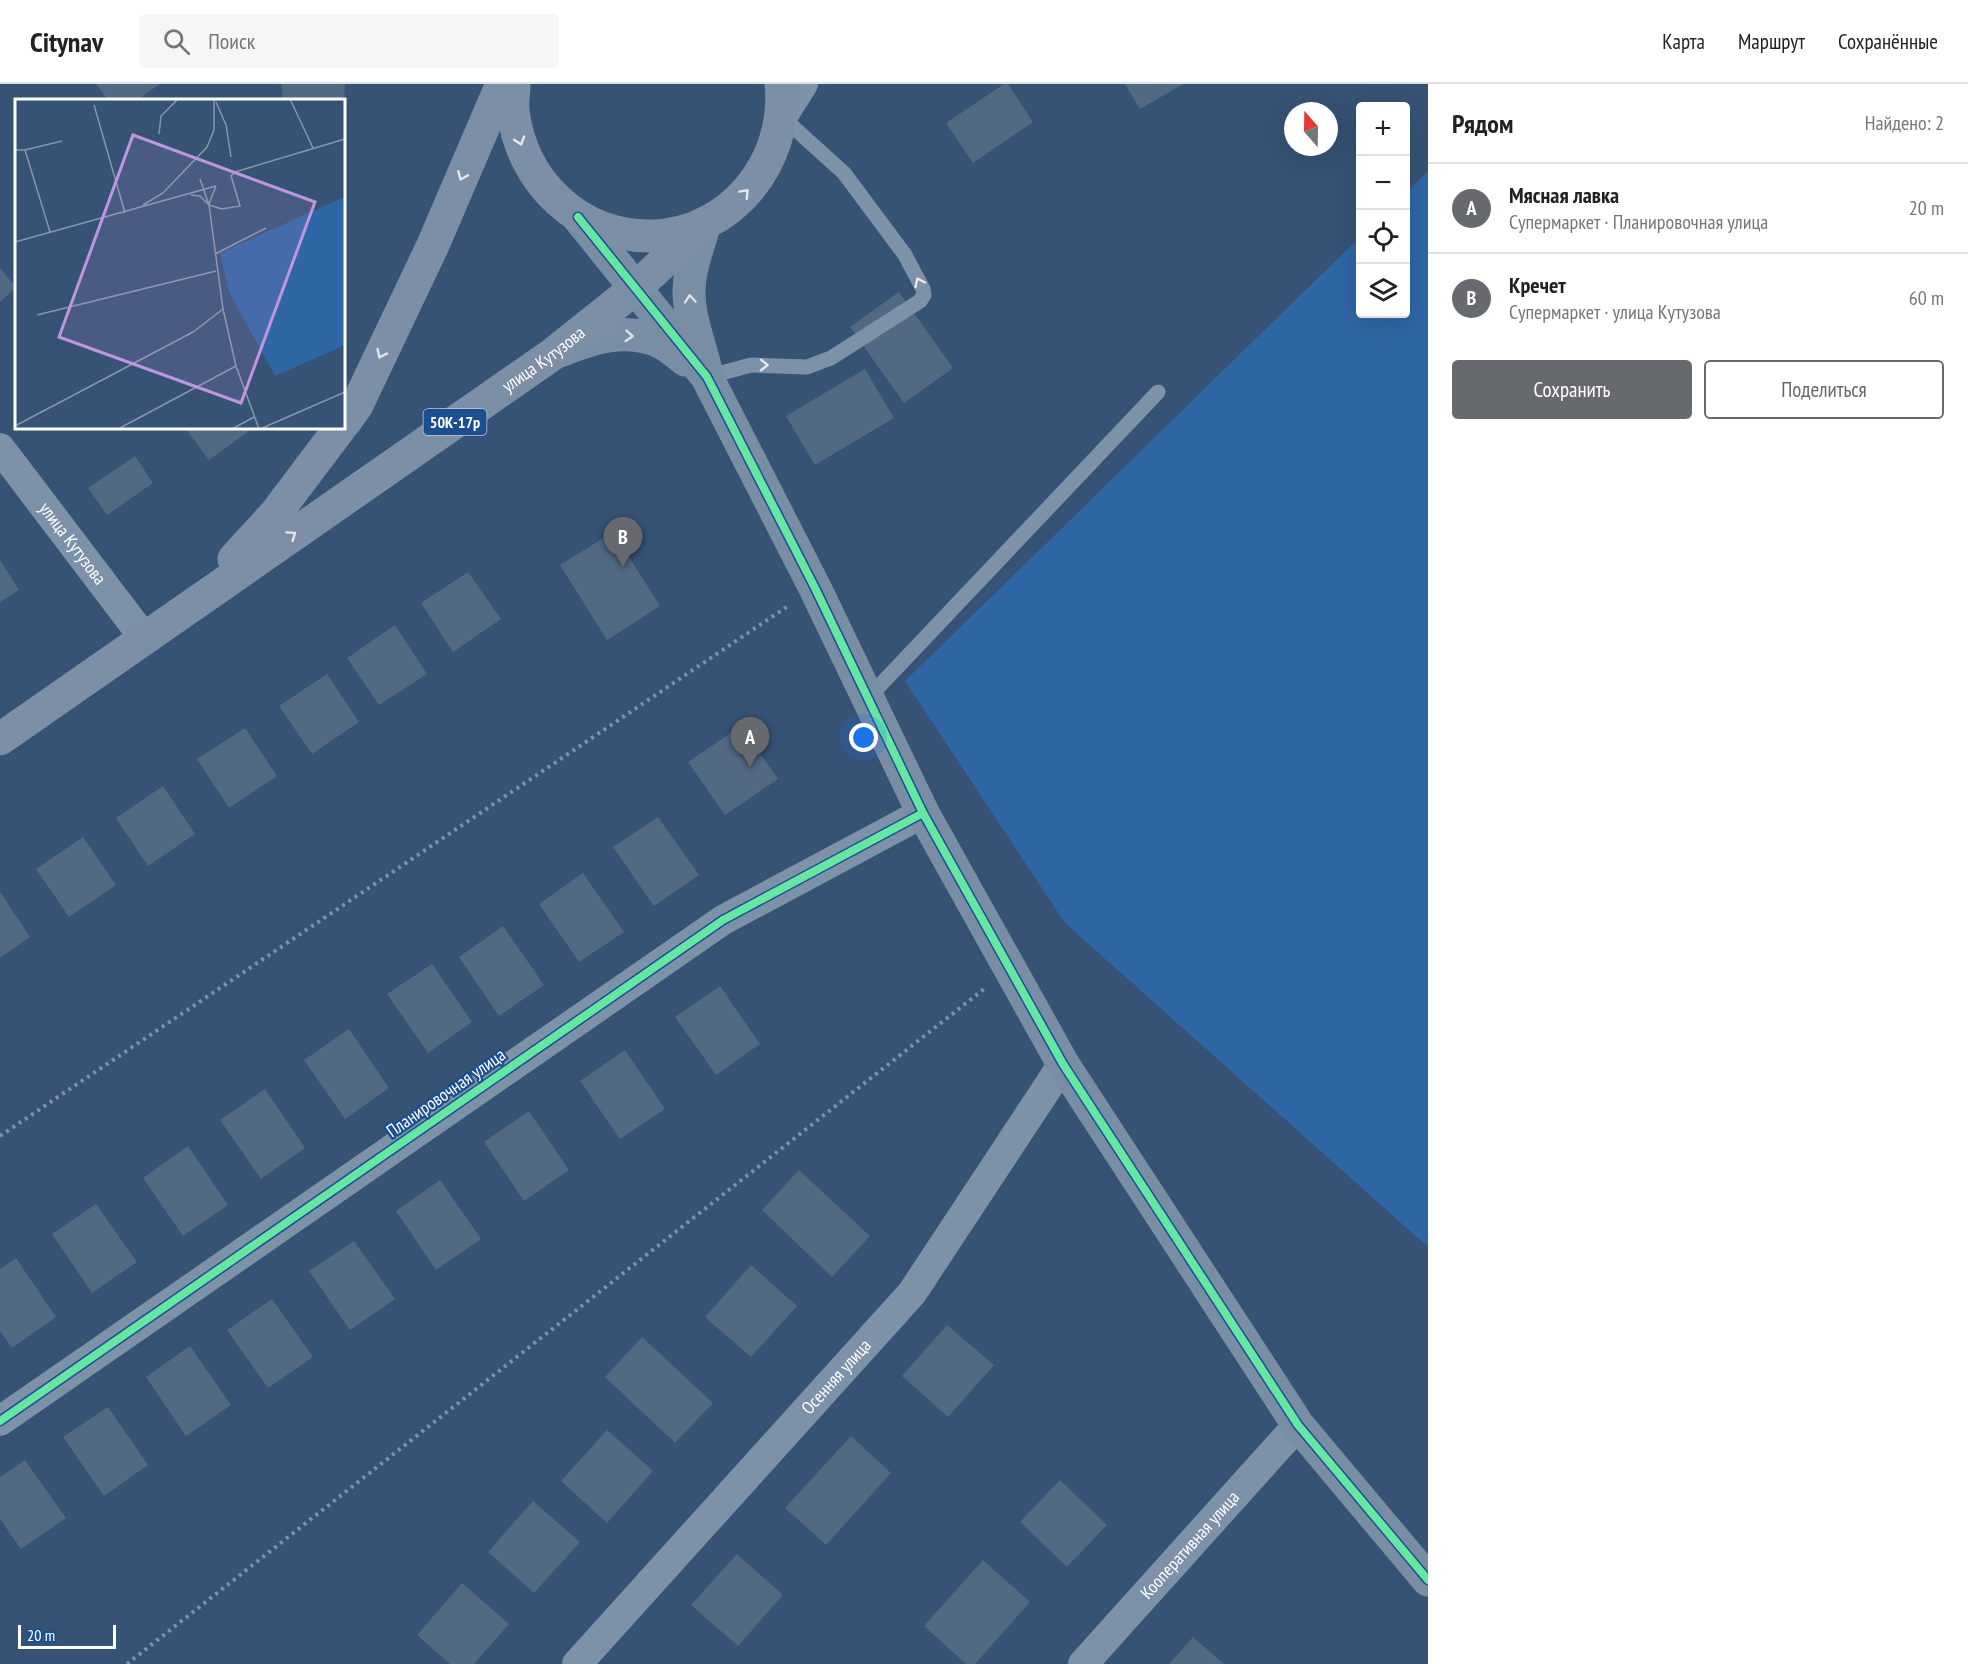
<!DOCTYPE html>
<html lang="ru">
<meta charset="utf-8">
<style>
:root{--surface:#fff;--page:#f6f6f6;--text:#222;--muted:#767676;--line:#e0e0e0;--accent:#666a6f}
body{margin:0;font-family:"PT Sans Narrow",sans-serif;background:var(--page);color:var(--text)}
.controls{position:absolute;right:18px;top:18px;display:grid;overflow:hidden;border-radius:6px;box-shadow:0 6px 24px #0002}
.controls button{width:54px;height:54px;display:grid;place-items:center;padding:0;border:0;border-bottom:2px solid var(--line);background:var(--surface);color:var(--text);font:30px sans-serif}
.compass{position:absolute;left:1284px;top:18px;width:54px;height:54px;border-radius:50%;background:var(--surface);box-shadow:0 6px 24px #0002;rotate:340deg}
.scale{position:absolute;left:18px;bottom:15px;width:98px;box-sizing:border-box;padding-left:6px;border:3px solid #fff;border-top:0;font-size:16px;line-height:21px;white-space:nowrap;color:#fff;-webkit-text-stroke:4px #1b4f8f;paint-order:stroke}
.you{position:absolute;left:864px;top:654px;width:21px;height:21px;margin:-15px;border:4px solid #fff;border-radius:50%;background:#1a73e8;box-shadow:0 0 0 9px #1a73e833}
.badge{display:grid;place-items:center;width:39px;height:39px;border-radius:50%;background:var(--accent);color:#fff;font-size:20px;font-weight:700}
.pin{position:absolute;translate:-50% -50px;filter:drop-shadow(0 2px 3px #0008)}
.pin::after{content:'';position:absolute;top:32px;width:21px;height:18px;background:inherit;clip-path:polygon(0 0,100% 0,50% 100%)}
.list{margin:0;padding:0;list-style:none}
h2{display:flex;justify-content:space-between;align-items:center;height:78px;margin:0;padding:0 24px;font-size:26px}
h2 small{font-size:20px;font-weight:400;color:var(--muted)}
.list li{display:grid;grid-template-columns:39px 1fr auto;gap:18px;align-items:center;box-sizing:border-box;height:90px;padding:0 24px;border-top:2px solid var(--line)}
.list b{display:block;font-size:22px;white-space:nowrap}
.list p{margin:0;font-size:20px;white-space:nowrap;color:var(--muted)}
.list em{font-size:20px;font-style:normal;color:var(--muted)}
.actions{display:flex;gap:12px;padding:18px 24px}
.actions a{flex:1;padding:14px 0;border:2px solid var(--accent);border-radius:6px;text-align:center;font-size:21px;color:var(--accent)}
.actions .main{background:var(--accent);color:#fff}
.icon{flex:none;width:33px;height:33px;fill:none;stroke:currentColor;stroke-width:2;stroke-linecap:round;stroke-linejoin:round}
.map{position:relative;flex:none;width:1428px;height:1580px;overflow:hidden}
header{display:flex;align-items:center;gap:36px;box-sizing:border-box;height:84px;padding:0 30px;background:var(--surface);border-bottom:2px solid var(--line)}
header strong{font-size:28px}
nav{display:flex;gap:33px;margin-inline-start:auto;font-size:21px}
.search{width:420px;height:54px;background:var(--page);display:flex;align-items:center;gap:15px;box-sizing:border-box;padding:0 21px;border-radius:6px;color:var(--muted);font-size:22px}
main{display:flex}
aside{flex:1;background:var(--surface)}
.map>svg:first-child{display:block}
.green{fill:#2f66a5}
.building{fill:#526984}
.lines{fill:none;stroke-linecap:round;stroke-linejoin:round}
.path{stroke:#7d92a8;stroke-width:4;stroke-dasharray:3 4.5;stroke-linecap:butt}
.lane{stroke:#7d92a8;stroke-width:15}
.street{stroke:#7d92a8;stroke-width:30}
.secondary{stroke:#798da4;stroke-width:33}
.primary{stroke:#7d8ea7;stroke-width:33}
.cycleway-casing{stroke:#1b4f8f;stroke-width:11}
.cycleway{stroke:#66e7a1;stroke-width:8}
.oneway{stroke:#e5e8ed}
.oneway2{stroke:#e5e9ee}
.oneway3{stroke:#dee2e8}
.labels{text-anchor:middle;stroke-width:4.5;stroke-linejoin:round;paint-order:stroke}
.shield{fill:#1b4f8f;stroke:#bbcadd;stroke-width:1.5}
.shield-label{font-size:16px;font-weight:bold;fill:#fff}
.street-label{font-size:18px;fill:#fff;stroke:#1b4f8f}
.inset-road{fill:none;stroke:#8697ac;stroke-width:1.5}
.view{fill:#bd96df;fill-opacity:0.15;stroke:#bd96df;stroke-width:3}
.inset-edge{fill:none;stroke:#fff;stroke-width:3}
</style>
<header>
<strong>Citynav</strong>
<div class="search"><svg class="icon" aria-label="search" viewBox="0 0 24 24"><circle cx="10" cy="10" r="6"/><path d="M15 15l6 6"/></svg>Поиск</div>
<nav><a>Карта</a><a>Маршрут</a><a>Сохранённые</a></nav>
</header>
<main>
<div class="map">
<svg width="1428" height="1580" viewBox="0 0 1428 1580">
<rect width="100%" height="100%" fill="#365274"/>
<path class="green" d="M1428,87V1163L1065,839L905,597L1360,153V230H1406V109Z"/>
<path class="building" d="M96,0H160L137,16H108Z
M282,0H345L344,16H282Z
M1004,0H1008L1033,38L973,79L946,39Z
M1125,0H1183L1140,25Z
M0,184L16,203L0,218Z
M899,208L953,284L904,319L850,243Z
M865,285L894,334L815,381L786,332Z
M185,344H251L252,345L209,376Z
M135,372L153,399L107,431L88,404Z
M613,448L660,522L607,556L560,481Z
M0,476L19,506L0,518Z
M468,488L501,535L453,568L421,519Z
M395,541L427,590L379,621L347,574Z
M327,590L359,638L312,670L279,622Z
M741,642L778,695L725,731L688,678Z
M245,644L277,692L229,724L197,675Z
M163,702L195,750L148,782L116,734Z
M658,733L699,791L654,822L613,763Z
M83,753L116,801L69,833L36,785Z
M583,789L624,848L579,878L539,820Z
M0,808L30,853L0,874Z
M503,842L544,901L499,932L459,873Z
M432,880L472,938L428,969L387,910Z
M720,902L760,960L716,991L675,933Z
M349,945L389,1004L345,1035L304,976Z
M625,966L665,1025L620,1055L580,997Z
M265,1005L305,1064L261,1095L220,1036Z
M529,1027L569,1086L524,1117L484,1058Z
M188,1062L228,1121L183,1152L143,1094Z
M799,1086L870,1152L832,1193L762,1126Z
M440,1096L481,1155L436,1186L396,1127Z
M96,1120L137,1178L92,1209L52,1150Z
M354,1157L395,1215L350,1246L309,1187Z
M16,1174L56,1233L12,1264L0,1247V1185Z
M751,1181L797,1222L751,1273L705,1233Z
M272,1215L313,1273L268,1304L227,1246Z
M947,1241L994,1281L948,1333L902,1292Z
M642,1253L713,1319L675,1359L605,1293Z
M190,1262L231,1321L186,1352L146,1293Z
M108,1323L148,1381L104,1412L63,1353Z
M607,1346L653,1387L607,1439L561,1397Z
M851,1352L891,1389L826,1461L785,1424Z
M25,1376L66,1434L21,1465L0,1435V1393Z
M1060,1396L1107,1441L1067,1483L1020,1438Z
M533,1417L580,1458L534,1509L488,1468Z
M737,1470L783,1511L738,1562L691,1521Z
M983,1476L1030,1518L975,1580H966L924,1542Z
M462,1499L509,1540L474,1580H450L417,1551Z
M1193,1553L1224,1580H1169Z"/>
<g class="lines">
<path class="path" d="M0,1052L788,522
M127,1580L984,905"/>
<path class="lane" d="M707,293L751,281L807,283L831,274L920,217L924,211L923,205L905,171L844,89L782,33
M868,614L1158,308"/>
<g class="street">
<path d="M782,33L803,0"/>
<path id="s1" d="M0,364L145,555"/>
<path d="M0,1337L723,836L923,729"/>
<path id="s2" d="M577,1580L912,1209L1063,980"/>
<path id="s3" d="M1083,1580L1298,1341"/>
</g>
<path class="secondary" d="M578,133L707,293L815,504L923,729L1063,980L1298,1341L1428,1496
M705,139C699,161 689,185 689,208C689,233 699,258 705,282
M560,267C592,254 629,242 662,259C670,263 678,270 685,276"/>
<g class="primary">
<path d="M514,0C514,9 512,19 513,27C522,99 579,153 652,152C732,150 789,77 781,0"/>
<path d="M344,339L357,321L433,161L502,0"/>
<path d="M234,475L276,429L340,344"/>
<path id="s4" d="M0,655L553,270L637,203L705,139"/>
</g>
<g class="cycleway-casing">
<path id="cycleway" d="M578,133L707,293L815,504L923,729L1063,980L1298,1341L1428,1496
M0,1337L723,836L923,729"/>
</g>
<use href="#cycleway" class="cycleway"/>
</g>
<defs><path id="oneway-chevron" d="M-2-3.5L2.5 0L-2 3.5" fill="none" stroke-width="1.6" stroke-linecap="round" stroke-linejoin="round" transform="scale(1.5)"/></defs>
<g class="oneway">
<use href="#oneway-chevron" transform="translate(520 57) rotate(72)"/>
<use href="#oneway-chevron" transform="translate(462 92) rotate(113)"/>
<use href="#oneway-chevron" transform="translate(745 109) rotate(-47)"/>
<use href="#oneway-chevron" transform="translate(381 270) rotate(115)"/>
<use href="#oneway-chevron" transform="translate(292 451) rotate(-35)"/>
</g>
<g class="oneway2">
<use href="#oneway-chevron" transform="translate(919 198) rotate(-115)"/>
<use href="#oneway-chevron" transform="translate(764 281) rotate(1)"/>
</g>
<g class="oneway3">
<use href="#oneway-chevron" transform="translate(690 215) rotate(-95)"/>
<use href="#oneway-chevron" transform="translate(629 252) rotate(4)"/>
</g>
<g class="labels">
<rect class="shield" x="423.5" y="325" width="63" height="26" rx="4.5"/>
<g class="shield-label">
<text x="455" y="344">50К-17р</text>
</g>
<g class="street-label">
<text dy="6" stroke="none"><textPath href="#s4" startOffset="663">улица Кутузова</textPath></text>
<text dy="6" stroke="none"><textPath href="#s1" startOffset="120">улица Кутузова</textPath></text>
<text transform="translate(446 1009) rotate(-35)" y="6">Планировочная улица</text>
<text dy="6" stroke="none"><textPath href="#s2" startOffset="387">Осенняя улица</textPath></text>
<text dy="6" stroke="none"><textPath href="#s3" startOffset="160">Кооперативная улица</textPath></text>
</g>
</g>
<g transform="translate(15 15)">
<rect width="330" height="330" fill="#365274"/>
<path d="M329,98L330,246L260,277L214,193L205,154Z" fill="#2f66a5"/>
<path class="inset-road" d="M275,0L298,49M201,3L211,26L216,58M79,6L110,114M144,35L146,17L163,0M0,51H10L35,133M10,51L47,42M185,80L194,106L208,210L221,267L244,330M176,96L185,97L194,106L207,110L225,107L216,77L220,73L330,40M194,105L201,87M128,106L148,94L192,48L199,31V0M0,143L201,87M200,155L251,129M22,216L201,172M0,327L178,233L208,210M103,330L221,267M217,330L239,318M245,330L330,293"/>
<path class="view" d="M118,36L300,103L226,304L44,238Z"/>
<rect width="330" height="330" class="inset-edge"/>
</g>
</svg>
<div class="controls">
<button>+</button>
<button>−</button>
<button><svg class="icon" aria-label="locate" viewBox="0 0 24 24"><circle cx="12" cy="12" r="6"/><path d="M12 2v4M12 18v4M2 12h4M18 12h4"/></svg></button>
<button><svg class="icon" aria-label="layers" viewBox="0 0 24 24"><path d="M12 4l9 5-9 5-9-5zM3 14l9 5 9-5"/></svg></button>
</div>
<svg class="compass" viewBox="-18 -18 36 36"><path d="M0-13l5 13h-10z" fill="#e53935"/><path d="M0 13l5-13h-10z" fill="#767676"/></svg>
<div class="scale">20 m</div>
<div class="you"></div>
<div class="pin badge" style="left:750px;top:683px">A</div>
<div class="pin badge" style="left:623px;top:483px">B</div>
</div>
<aside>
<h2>Рядом<small>Найдено: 2</small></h2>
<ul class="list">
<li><span class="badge">A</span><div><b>Мясная лавка</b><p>Супермаркет · Планировочная улица</p></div><em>20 m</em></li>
<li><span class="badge">B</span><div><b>Кречет</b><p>Супермаркет · улица Кутузова</p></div><em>60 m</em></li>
</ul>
<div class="actions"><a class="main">Сохранить</a><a>Поделиться</a></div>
</aside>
</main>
